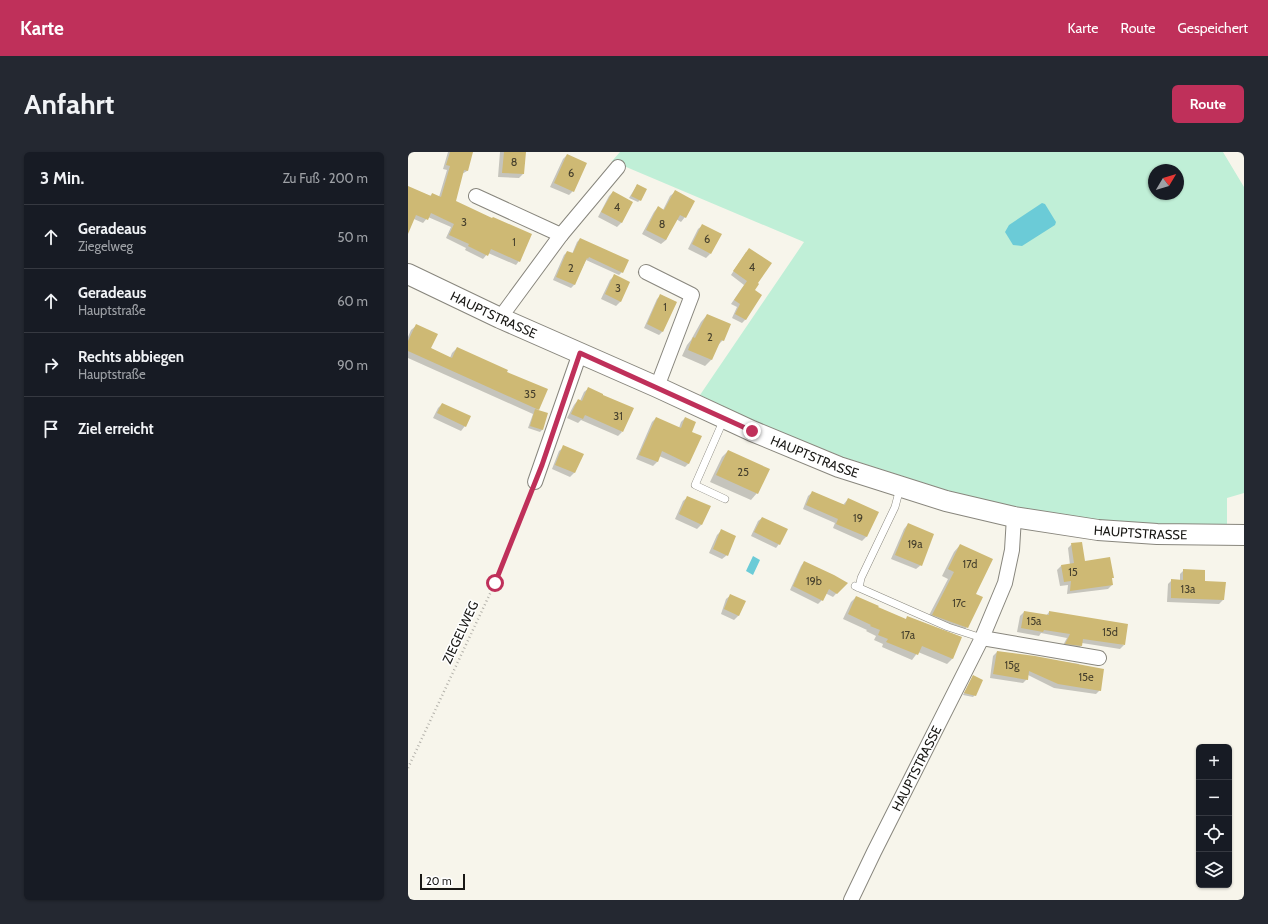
<!DOCTYPE html>
<html lang="de">
<meta charset="utf-8">
<style>
:root{--surface:#171b24;--page:#242831;--text:#f1f3f6;--muted:#9ea1a6;--line:#363941;--accent:#bf305a}
body{margin:0;font-family:Cabin,sans-serif;background:var(--page);color:var(--text)}
.controls{position:absolute;right:12px;bottom:12px;display:grid;overflow:hidden;border-radius:6px;box-shadow:0 1px 3px #0004}
.controls button{width:36px;height:36px;display:grid;place-items:center;padding:0;border:0;border-bottom:1px solid var(--line);background:var(--surface);color:var(--text);font:20px sans-serif}
.compass{position:absolute;left:740px;top:12px;width:36px;height:36px;border-radius:50%;background:var(--surface);box-shadow:0 1px 3px #0004;rotate:52deg}
.scale{position:absolute;left:12px;bottom:10px;width:45px;box-sizing:border-box;padding-left:4px;border:2px solid #191815;border-top:0;font-size:11px;line-height:14px;white-space:nowrap;color:#191815;-webkit-text-stroke:3px #fff;paint-order:stroke}
.stop{position:absolute;width:12px;height:12px;margin:-9px;border:3px solid #bf305a;border-radius:50%;background:#fff}
.stop.end{background:#bf305a;border-color:#fff;box-shadow:0 1px 4px #0008}
.list{margin:0;padding:0;list-style:none}
h2{display:flex;justify-content:space-between;align-items:center;height:52px;margin:0;padding:0 16px;font-size:17px}
h2 small{font-size:13px;font-weight:400;color:var(--muted)}
.list li{display:grid;grid-template-columns:26px 1fr auto;gap:12px;align-items:center;box-sizing:border-box;height:64px;padding:0 16px;border-top:1px solid var(--line)}
.list b{display:block;font-size:15px;white-space:nowrap}
.list p{margin:0;font-size:13px;white-space:nowrap;color:var(--muted)}
.list em{font-size:13px;font-style:normal;color:var(--muted)}
.icon{flex:none;width:22px;height:22px;fill:none;stroke:currentColor;stroke-width:2;stroke-linecap:round;stroke-linejoin:round}
.map{position:relative;flex:none;width:836px;height:748px;overflow:hidden;border-radius:6px}
header{display:flex;align-items:center;gap:24px;box-sizing:border-box;height:56px;padding:0 20px;background:var(--accent);color:#fff}
header strong{font-size:19px}
nav{display:flex;gap:22px;margin-inline-start:auto;font-size:14px}
.intro{display:flex;align-items:center;justify-content:space-between;box-sizing:border-box;height:96px;padding:0 24px}
h1{margin:0;font-size:28px}
.button{padding:10px 18px;border-radius:6px;background:var(--accent);color:#fff;font-size:14px;font-weight:700}
main{display:flex;gap:24px;padding:0 24px}
aside{flex:1;background:var(--surface);border-radius:6px;box-shadow:0 1px 3px #0004}
.map>svg:first-child{display:block}
.green{fill:#c0efd7;fill-rule:evenodd}
.water{fill:#6bcbd7}
.shadow{fill:#0003}
.building{fill:#ceb974}
.lines{fill:none;stroke-linecap:round;stroke-linejoin:round}
.service-casing{stroke:#88867d;stroke-width:8}
.minor-casing{stroke:#88867d;stroke-width:16}
.secondary-casing{stroke:#88867d;stroke-width:22}
.path{stroke:#b4b2ab;stroke-width:2.5;stroke-dasharray:1 3;stroke-linecap:butt}
.service{stroke:#fff;stroke-width:7}
.minor{stroke:#fff;stroke-width:14}
.secondary{stroke:#fff;stroke-width:20}
.route{stroke:#bf305a;stroke-width:5}
.labels{text-anchor:middle;stroke-width:3;stroke-linejoin:round;paint-order:stroke}
.number-label{font-size:11px;fill:#46402d}
.street-label{font-size:13px;fill:#191815;stroke:#fff}
</style>
<header>
<strong>Karte</strong>
<nav><a>Karte</a><a>Route</a><a>Gespeichert</a></nav>
</header>
<div class="intro"><h1>Anfahrt</h1><a class="button">Route</a></div>
<main>
<aside>
<h2>3 Min.<small>Zu Fuß · 200 m</small></h2>
<ul class="list">
<li><svg class="icon" aria-label="ahead" viewBox="0 0 24 24"><path d="M12 20V5M6 11l6-6 6 6"/></svg><div><b>Geradeaus</b><p>Ziegelweg</p></div><em>50 m</em></li>
<li><svg class="icon" aria-label="ahead" viewBox="0 0 24 24"><path d="M12 20V5M6 11l6-6 6 6"/></svg><div><b>Geradeaus</b><p>Hauptstraße</p></div><em>60 m</em></li>
<li><svg class="icon" aria-label="right" viewBox="0 0 24 24"><path d="M7 20v-9h11M14 6l5 5-5 5"/></svg><div><b>Rechts abbiegen</b><p>Hauptstraße</p></div><em>90 m</em></li>
<li><svg class="icon" aria-label="arrive" viewBox="0 0 24 24"><path d="M6 21V4h12l-3 4 3 4H6"/></svg><div><b>Ziel erreicht</b></div></li>
</ul>
</aside>
<div class="map">
<svg width="836" height="748" viewBox="0 0 836 748">
<rect width="100%" height="100%" fill="#f7f5eb"/>
<path class="green" d="M212,0H815L836,35V341L819,346V375L749,372L691,368L608,356L541,339L435,305L348,270L292,243L396,90L204,9ZM746,18H770V42H746Z"/>
<path class="water" d="M634,51L637,52L648,70L647,73L614,94L605,93L597,80L601,73Z
M345,404L352,408L345,423L338,419Z"/>
<path class="shadow" d="M40,0H64L59,19L54,22L47,50L111,109L108,113L80,101L75,107L57,98L58,96L38,86L43,75L20,65L15,71L6,67L0,70V35L22,44L24,42L31,45L39,18L35,17Z
M92,0H117L115,22L111,26L90,25Z
M159,3L165,39L161,43L142,35L155,7Z
M229,33L232,48L230,50L221,46Z
M205,40L224,50L213,71L209,75L190,65L201,44Z
M267,40L277,65L273,70L268,67L258,88L253,92L234,82L246,60L250,55L255,58L262,44Z
M295,73L302,102L298,106L280,97L290,77Z
M172,87L214,120L211,123L178,108L166,133L163,136L145,128L156,103L159,100L164,102L169,90Z
M338,100L345,138L338,167L334,171L324,166L329,155L323,152L336,133L323,123Z
M206,124L213,149L208,154L193,147L202,128Z
M253,143L268,150L254,180L251,183L236,176L249,147Z
M299,163L315,188L309,194L303,208L297,214L274,204L279,193L283,188L293,170Z
M9,173L22,196L42,206L44,201L49,196L98,221L130,257L129,259L139,262L134,278L132,280L120,276L125,262L0,206V185L3,178Z
M181,236L214,280L210,284L173,268L170,271L159,266L166,253L170,248L172,249L176,240Z
M34,252L57,274L53,279L25,266L30,256Z
M248,266L271,276L273,270L277,266L283,280L281,311L277,315L251,304L249,310L245,314L228,307L244,270Z
M156,295L174,302L166,321L162,325L144,317L151,299Z
M320,299L349,341L343,348L302,330L314,305Z
M405,340L435,353L440,347L469,360L458,385L454,389L425,376L427,371L395,357L400,344Z
M280,345L302,355L293,373L289,377L267,367L275,349Z
M354,366L371,392L368,396L343,384L350,369Z
M500,372L513,413L508,417L483,407L496,377Z
M313,379L319,403L314,407L301,401L309,383Z
M664,392L676,410L703,427L704,433L700,437L659,442L660,433L652,434L649,418L653,414L662,413L660,396Z
M552,393L567,443L559,475L552,482L518,469L540,427L534,424L546,400Z
M396,410L438,431L425,445L417,441L414,448L410,452L382,438L393,414Z
M776,418L796,430L815,448L811,452L759,450L760,432L764,428H772V422Z
M323,443L331,463L326,468L313,462L318,447Z
M448,445L469,456L497,468L500,465L553,485L544,507L539,512L510,500L504,508L474,495L475,492L466,488L468,484L458,479L459,478L435,467L443,450Z
M616,460L638,464L641,460L716,493L712,497L674,491L673,494L669,498L654,495L659,486L633,481L631,484L609,480L612,464Z
M589,500L671,512V514L692,538L688,542L646,536L620,523L619,527L615,531L582,526L585,504Z
M565,524L567,543L565,545L555,543Z"/>
<path class="building" d="M42,0H65L60,19L56,18L48,49L84,66L85,65L124,82L112,110L83,97L80,104L60,94L61,92L41,83L46,72L23,61L20,68L8,63L0,82V34L23,44L24,41L33,45L42,14L38,13Z
M96,0H118L116,22L94,21Z
M159,2L179,11L166,40L146,31Z
M229,32L239,37L233,49L223,44Z
M267,38L287,49L278,66L272,63L258,88L238,78L250,54L256,58Z
M205,39L225,50L214,71L193,60Z
M294,72L314,82L303,102L284,92Z
M172,86L221,108L215,121L181,105L180,107L179,106L167,133L148,125L159,99L165,101Z
M341,96L364,111L350,131L351,132L347,138L354,143L338,168L327,162L332,152L326,148L339,129L325,119Z
M206,122L222,130L213,150L197,142Z
M252,142L269,150L255,180L239,172Z
M299,162L323,172L316,189L313,188L304,208L280,198L285,185L287,186Z
M8,172L30,182L23,196L44,206L49,195L100,218L99,220L140,237L131,258L0,199V189Z
M180,235L195,242V243L226,256L215,280L177,263L175,267L163,262L170,247L174,249Z
M34,251L63,264L58,275L29,261Z
M127,257L140,261L135,278L122,274Z
M248,265L273,276L277,265L288,270L284,280L294,284L281,312L254,299L250,310L231,303Z
M155,293L176,302L167,321L147,313Z
M320,298L362,317L350,342L308,323Z
M404,339L437,353L440,346L471,360L459,385L428,372L430,367L398,353Z
M279,344L303,354L294,373L271,362Z
M354,365L380,377L372,393L346,380Z
M500,371L526,382L514,414L487,403Z
M313,377L328,384L320,404L305,397Z
M674,390L677,409L702,405L706,426H704L705,433L662,439L663,429L656,430L653,413L666,411L663,391Z
M552,392L585,407L568,442L575,445L560,476L524,463L546,420L540,417Z
M396,409L426,423L440,431L429,442L421,437L415,449L385,434Z
M775,417L797,418V429L818,430L816,448L763,446V427L775,428Z
M322,442L338,449L331,464L316,457Z
M448,444L471,454L470,455L498,467L499,464L554,485L545,507L514,494L510,503L478,490L480,487L470,483L472,478L462,474L463,473L440,462Z
M616,459L641,463V459L720,472L717,493L675,487L674,494L657,492L662,482L636,478L635,480L613,476Z
M589,499L627,504L696,517L693,539L650,532L621,519L620,528L585,522Z
M565,523L575,528L568,544L556,541Z"/>
<g class="lines">
<g class="service-casing">
<path id="service" d="M316,267L287,333L317,347
M447,434L540,475L574,486
M451,436L453,426L487,355L492,336"/>
</g>
<g class="minor-casing">
<g id="minor">
<path d="M68,44L153,83L92,166"/>
<path d="M153,83L210,15"/>
<path d="M238,120L284,143L249,235"/>
<path d="M127,330L172,201"/>
<path d="M574,486L691,506"/>
<path id="s1" d="M443,748L466,700L574,486L597,431L604,398L606,365"/>
</g>
</g>
<g class="secondary-casing">
<g id="secondary">
<path id="s2" d="M0,122L92,166L249,235L344,279L431,315L538,349L606,365L690,378L749,382L836,383"/>
</g>
</g>
<path class="path" d="M0,616L87,431L122,343"/>
<use href="#service" class="service"/>
<use href="#minor" class="minor"/>
<use href="#secondary" class="secondary"/>
</g>
<g class="lines">
<path class="route" d="M87,431L134,313L172,201L344,279"/>
</g>
<g class="labels">
<g class="number-label">
<text x="106" y="14">8</text>
<text x="163" y="25">6</text>
<text x="209" y="59">4</text>
<text x="56" y="74">3</text>
<text x="254" y="76">8</text>
<text x="299" y="91">6</text>
<text x="106" y="94">1</text>
<text x="344" y="119">4</text>
<text x="163" y="120">2</text>
<text x="210" y="140">3</text>
<text x="257" y="159">1</text>
<text x="302" y="189">2</text>
<text x="122" y="246">35</text>
<text x="210" y="268">31</text>
<text x="335" y="324">25</text>
<text x="450" y="370">19</text>
<text x="507" y="396">19a</text>
<text x="562" y="416">17d</text>
<text x="665" y="424">15</text>
<text x="406" y="433">19b</text>
<text x="780" y="441">13a</text>
<text x="551" y="455">17c</text>
<text x="626" y="473">15a</text>
<text x="702" y="484">15d</text>
<text x="500" y="487">17a</text>
<text x="604" y="517">15g</text>
<text x="678" y="529">15e</text>
</g>
<g class="street-label">
<text dy="5" stroke="none"><textPath href="#s2" startOffset="95">HAUPTSTRASSE</textPath></text>
<text dy="5" stroke="none"><textPath href="#s2" startOffset="446">HAUPTSTRASSE</textPath></text>
<text dy="5" stroke="none"><textPath href="#s2" startOffset="782">HAUPTSTRASSE</textPath></text>
<text transform="translate(52 480) rotate(-65)" y="5">ZIEGELWEG</text>
<text dy="5" stroke="none"><textPath href="#s1" startOffset="147">HAUPTSTRASSE</textPath></text>
</g>
</g>
</svg>
<div class="controls">
<button>+</button>
<button>−</button>
<button><svg class="icon" aria-label="locate" viewBox="0 0 24 24"><circle cx="12" cy="12" r="6"/><path d="M12 2v4M12 18v4M2 12h4M18 12h4"/></svg></button>
<button><svg class="icon" aria-label="layers" viewBox="0 0 24 24"><path d="M12 4l9 5-9 5-9-5zM3 14l9 5 9-5"/></svg></button>
</div>
<svg class="compass" viewBox="-18 -18 36 36"><path d="M0-13l5 13h-10z" fill="#e53935"/><path d="M0 13l5-13h-10z" fill="#9ea1a6"/></svg>
<div class="scale">20 m</div>
<div class="stop" style="left:87px;top:431px"></div>
<div class="stop end" style="left:344px;top:279px"></div>
</div>
</main>
